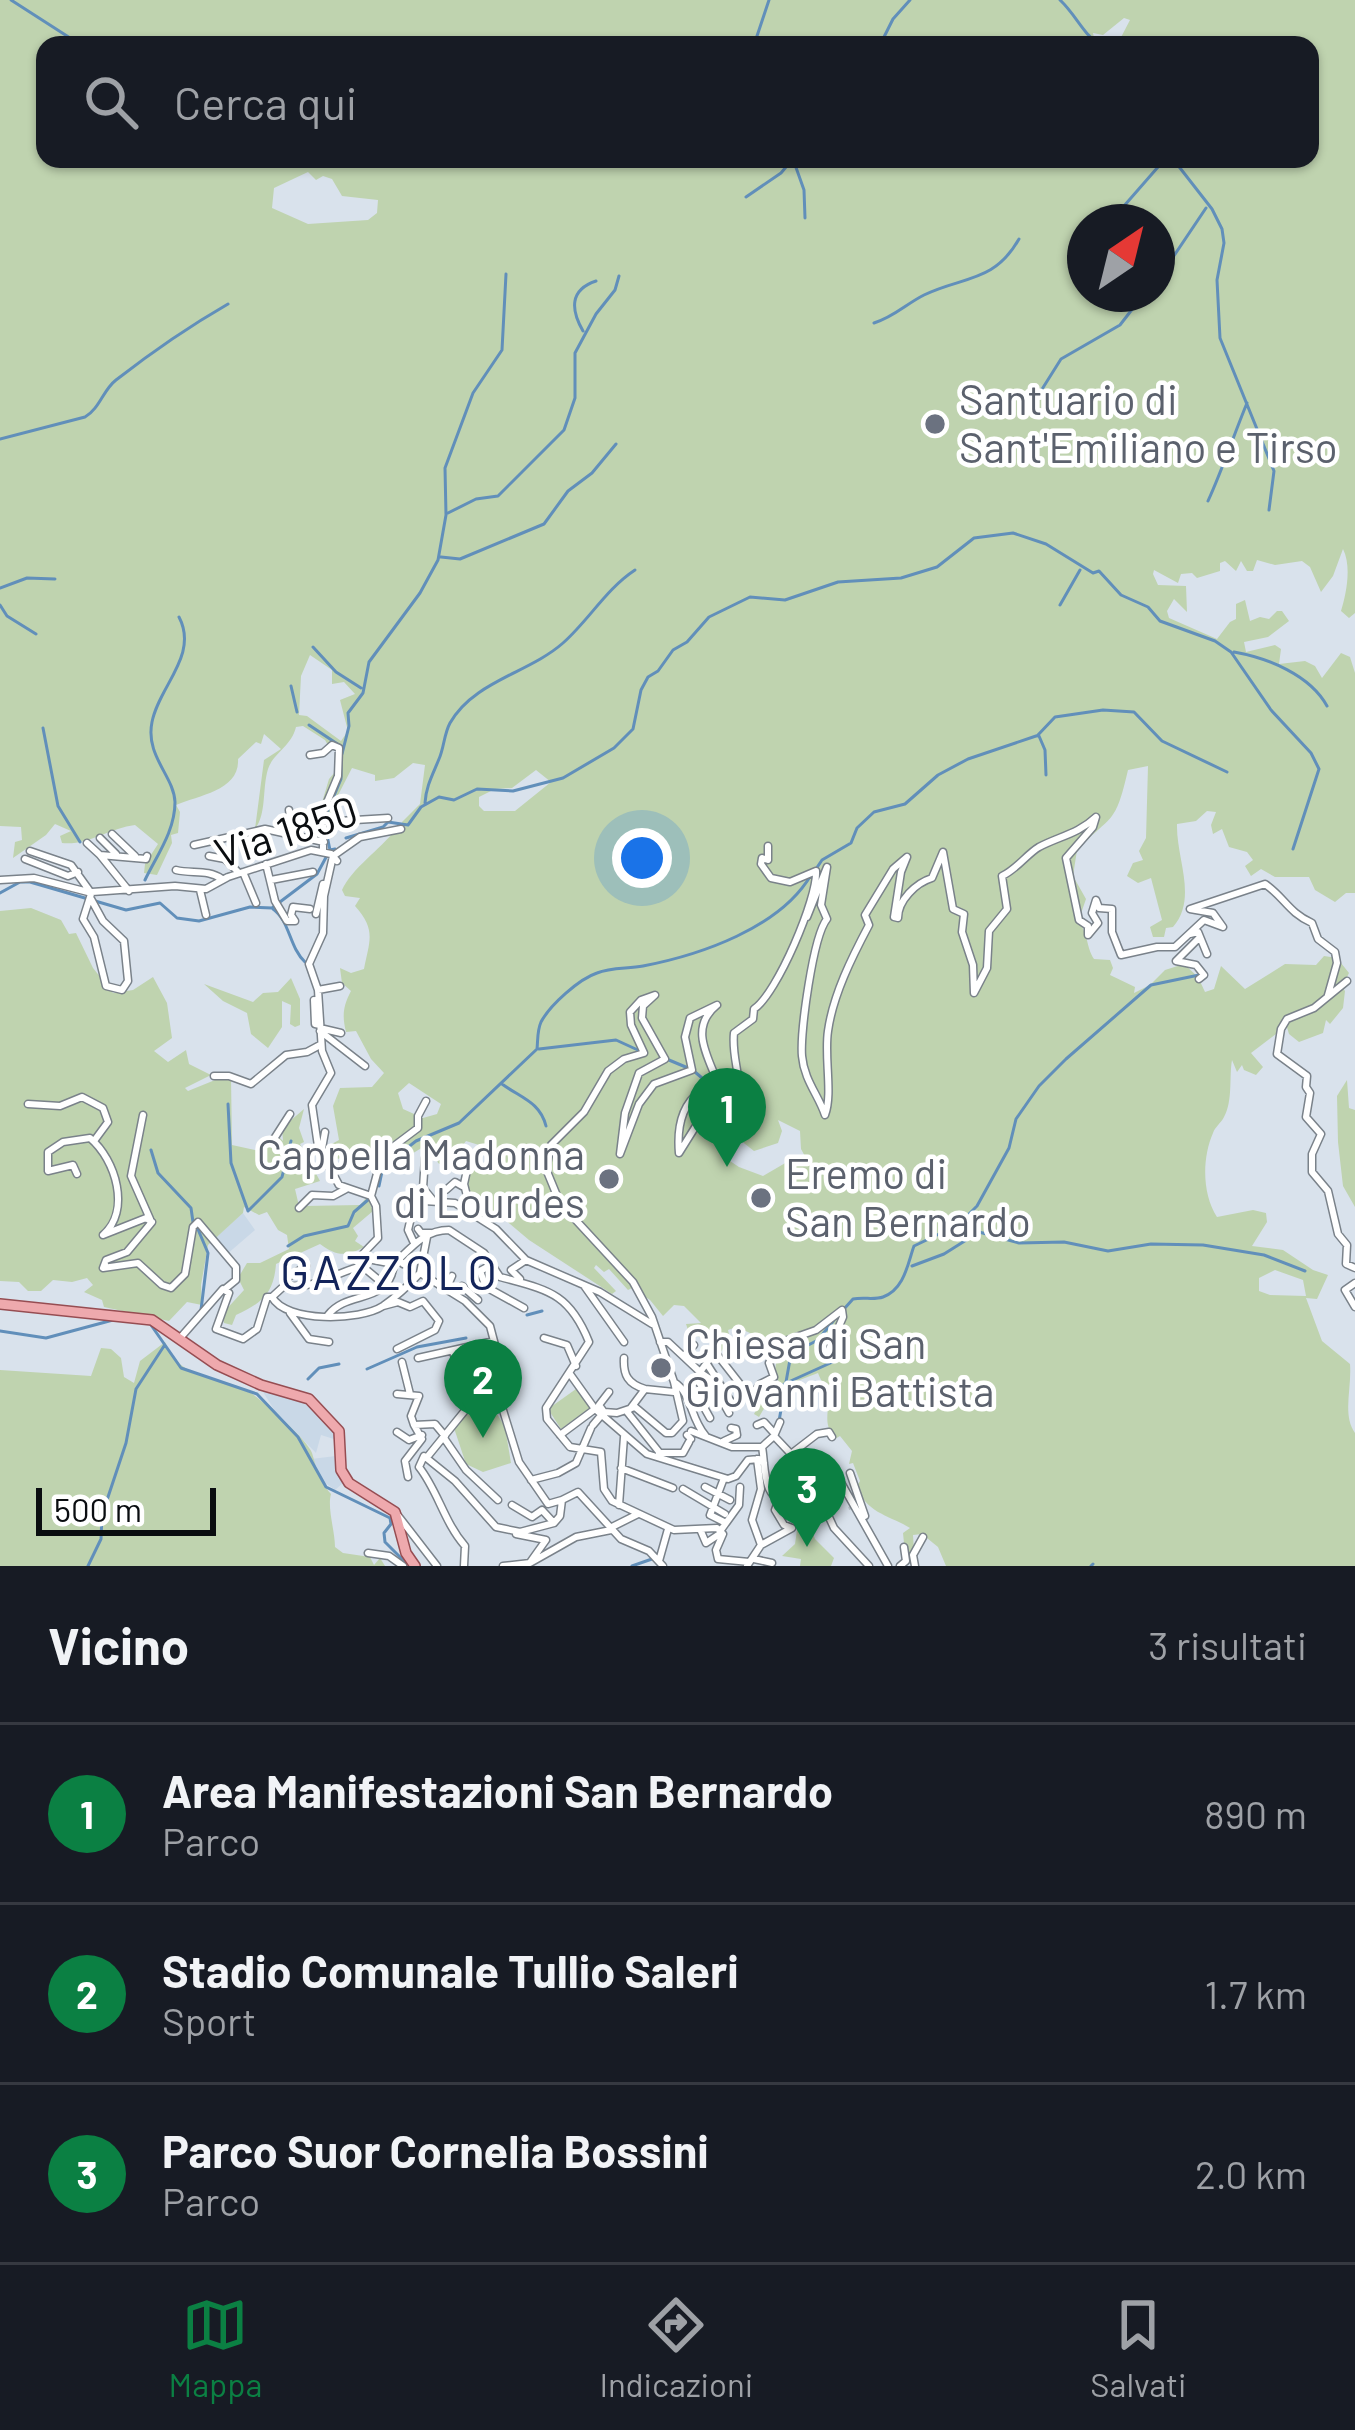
<!DOCTYPE html>
<html lang="it">
<style>
:root{--surface:#171b24;--page:#242831;--text:#f1f3f6;--muted:#9ea1a6;--line:#363941;--accent:#0b8043}
body{margin:0;font-family:Barlow,sans-serif;background:var(--page);color:var(--text)}
.compass{position:absolute;left:1067px;top:204px;width:108px;height:108px;border-radius:50%;background:var(--surface);box-shadow:0 3px 9px #0004;rotate:35deg}
.scale{position:absolute;left:36px;bottom:30px;width:180px;box-sizing:border-box;padding-left:12px;border:6px solid #0a0d10;border-top:0;font-size:33px;line-height:42px;white-space:nowrap;color:#0a0d10;-webkit-text-stroke:9px #fff;paint-order:stroke}
.you{position:absolute;left:642px;top:858px;width:42px;height:42px;margin:-30px;border:9px solid #fff;border-radius:50%;background:#1a73e8;box-shadow:0 0 0 18px #1a73e833}
.badge{display:grid;place-items:center;width:78px;height:78px;border-radius:50%;background:var(--accent);color:#fff;font-size:39px;font-weight:700}
.pin{position:absolute;translate:-50% -99px;filter:drop-shadow(0 3px 6px #0008)}
.pin::after{content:'';position:absolute;top:63px;width:42px;height:36px;background:inherit;clip-path:polygon(0 0,100% 0,50% 100%)}
.list{margin:0;padding:0;list-style:none}
h2{display:flex;justify-content:space-between;align-items:center;height:156px;margin:0;padding:0 48px;font-size:51px}
h2 small{font-size:39px;font-weight:400;color:var(--muted)}
.list li{display:grid;grid-template-columns:78px 1fr auto;gap:36px;align-items:center;box-sizing:border-box;height:180px;padding:0 48px;border-top:3px solid var(--line)}
.list b{display:block;font-size:45px;white-space:nowrap}
.list p{margin:0;font-size:39px;white-space:nowrap;color:var(--muted)}
.list em{font-size:39px;font-style:normal;color:var(--muted)}
.icon{flex:none;width:66px;height:66px;fill:none;stroke:currentColor;stroke-width:2;stroke-linecap:round;stroke-linejoin:round}
.map{position:relative;flex:none;width:1355px;height:1566px;overflow:hidden}
.search{position:absolute;background:var(--surface);box-shadow:0 3px 9px #0004;left:36px;right:36px;top:36px;height:132px;display:flex;align-items:center;gap:30px;box-sizing:border-box;padding:0 42px;border-radius:24px;color:var(--muted);font-size:45px}
.sheet{height:696px;background:var(--surface)}
nav{display:flex;justify-content:space-around;align-items:center;box-sizing:border-box;height:168px;border-top:3px solid var(--line);background:var(--surface);font-size:33px;color:var(--muted)}
nav a{display:grid;justify-items:center;gap:6px}
nav .on{color:var(--accent)}
.map>svg:first-child{display:block}
.built{fill:#c9d8e7}
.green{fill:#bfd3af;fill-rule:evenodd}
.lines{fill:none;stroke-linecap:round;stroke-linejoin:round}
.stream{stroke:#618fba;stroke-width:3}
.minor-tunnel{stroke:#bac2cb;stroke-width:6;stroke-dasharray:6 3;stroke-linecap:butt}
.minor-casing{stroke:#7a828a;stroke-width:9}
.major-casing{stroke:#964d52;stroke-width:12}
.minor{stroke:#fff;stroke-width:6}
.major{stroke:#eea9ad;stroke-width:9}
.worship-dot{fill:#6b7280;stroke:#fff;stroke-width:4.5}
.labels{text-anchor:middle;stroke-width:9;stroke-linejoin:round;paint-order:stroke}
.worship-label{font-size:42px;fill:#5b616d;stroke:#fff;text-anchor:start}
.street-label{font-size:42px;fill:#0a0d10;stroke:#fff}
.quarter-label{font-size:48px;letter-spacing:3px;fill:#13245a;stroke:#fff}
</style>
<div class="map">
<svg width="1355" height="1566" viewBox="0 0 1355 1566">
<rect width="100%" height="100%" fill="#d9e2ec"/>
<path class="built" d="M243,1213L255,1230L226,1255L214,1239Z
M265,1389L302,1398L333,1425L337,1440L321,1435L316,1453L275,1411L263,1392Z
M336,1456L343,1483L335,1490L320,1479L311,1459Z"/>
<path class="green" d="M0,0H1355V613L1349,618L1341,611C1346,595 1352,567 1343,549L1333,576L1321,592L1310,567L1302,561L1275,565L1257,560L1253,571H1247L1241,561L1236,571L1225,561L1220,563V571L1197,578L1192,573L1181,574L1178,583L1154,570L1153,574L1158,585L1186,586L1187,612L1174,599L1167,611L1169,618L1217,639L1230,622L1236,619V604L1245,600L1250,621L1260,617L1269,619L1277,611H1282L1289,621L1268,637L1244,642L1246,652L1275,645L1281,649L1279,664L1305,661L1315,666L1322,678L1341,653L1350,657L1355,673V893H1346L1335,902L1315,890L1309,877H1275L1261,869L1251,876L1245,866L1253,860L1247,852L1229,847L1222,829L1213,834L1211,825L1216,812L1207,811L1196,821L1177,824C1176,859 1198,898 1173,927L1166,928L1164,937H1153L1150,927L1162,920L1151,878L1138,883L1127,876L1133,863L1143,860L1139,851L1146,838L1148,766L1128,770C1115,826 1113,813 1077,850L1073,876L1086,899L1078,922C1088,931 1086,947 1094,959L1110,960L1113,968L1110,975L1135,987L1134,993L1150,985L1165,970L1184,964L1198,977L1205,992L1214,989L1221,966L1245,989L1285,964L1316,965L1324,956L1337,958L1349,973L1342,987L1345,991L1343,1008L1330,1024L1326,1020L1323,1033L1299,1042L1289,1034L1286,1024L1280,1026L1276,1034L1251,1053L1263,1067L1256,1075L1244,1070L1242,1065L1237,1072L1232,1060C1229,1077 1233,1101 1224,1117C1221,1123 1215,1127 1213,1133C1202,1158 1202,1194 1217,1217L1253,1210L1266,1213L1267,1222L1252,1246L1283,1250L1313,1270L1328,1275L1317,1299L1306,1298L1322,1341L1350,1364C1352,1388 1342,1415 1355,1433V1566H946L938,1547L922,1534L913,1535L914,1551L905,1553L903,1533L910,1528C891,1516 865,1513 857,1486L860,1481L853,1463L849,1464L852,1451L840,1436L835,1439C824,1424 828,1418 828,1402C828,1392 821,1381 818,1373L797,1381L777,1397L772,1395L759,1417L754,1414L757,1408L751,1406L763,1391L777,1388L779,1383L775,1370L778,1351L765,1345V1340L737,1327L728,1330L730,1339L720,1353L718,1337L708,1332L700,1337L689,1333L686,1324L701,1323L684,1306L674,1305L663,1316L650,1300L632,1288L628,1290L609,1269L604,1272L596,1265L594,1268L616,1291L612,1294L529,1240L503,1218L499,1220L470,1197L467,1173H472V1164H489L492,1149L466,1141L447,1168L438,1163L436,1155L425,1154L423,1147L386,1170L354,1163L348,1154L338,1159L330,1145L339,1140L333,1106L340,1088L372,1087L384,1073L371,1059L356,1031L346,1032C342,1016 343,1006 351,991L342,983L340,968L351,973L364,969C369,942 377,930 355,906L360,898L345,896L342,890C352,868 380,850 395,830L404,831L402,822L420,804L425,765L413,763L394,778L375,781V775L352,768L334,803L331,822L318,816L329,779L341,765L339,746L329,747L325,740L303,726L296,727C291,747 274,752 268,769C262,789 267,813 255,829L264,760L281,749L264,734L261,744L256,742L238,759C240,790 200,795 176,805L180,812L178,833L171,835L172,843L157,875L144,873L145,864L158,844L135,825C110,828 87,846 62,843L60,836L71,831L55,824L46,835L13,858L15,842L22,840L21,827L0,826ZM1124,18L1130,20L1117,45H1310V159H45V45H1104L1094,38L1093,33L1103,35ZM308,172L316,180L323,176L332,179L342,196L378,200L377,213L368,220L308,224L272,208L274,188ZM1085,222H1157V294H1085ZM310,655L332,670V684L344,682L355,694L340,700L348,731L341,741L307,716L299,715L301,676ZM536,770L551,782L515,811H484L479,806V797L495,789L512,788ZM409,1083L441,1104L437,1114L423,1118L403,1109L398,1093ZM778,1120L800,1131L801,1149L807,1160L803,1166L787,1162L763,1176L739,1167L721,1155L727,1136L736,1144L740,1140L754,1151L778,1143L782,1131ZM1275,1270L1303,1280L1306,1296L1270,1295L1259,1291V1278Z
M31,908L61,920L69,934L76,933L93,968L113,993L133,990L153,977L167,1003L172,1038L154,1051L168,1062L186,1050L189,1064L211,1075L185,1088L188,1091L220,1078H231L232,1145L260,1151L279,1142V1137L283,1141L282,1128L304,1109L299,1128L304,1142L300,1144L320,1181L295,1189L299,1206L295,1210L304,1206L360,1205L367,1197L373,1211L353,1228L358,1236L355,1241L364,1247C346,1257 336,1256 320,1244L276,1264C274,1292 263,1303 236,1315L232,1325L224,1323L223,1313L244,1290L238,1278L247,1263H260L289,1249L287,1235L278,1230L267,1212L259,1215L244,1207L243,1213L208,1245L201,1285L202,1305L187,1302L169,1321L104,1307L102,1300L84,1292L93,1285L87,1278L72,1282L53,1280L41,1291H28L19,1282L0,1281V911Z
M291,978L300,999V1025L295,1027L290,1024L291,1005L282,1001V1027L268,1048L251,1034L247,1013L223,1001L204,984L253,1002L263,993L278,992Z
M1347,1080L1349,1108L1355,1110V1207L1343,1186L1338,1142L1337,1096Z
M165,1342C179,1382 221,1374 251,1393C263,1401 308,1440 312,1453C317,1469 318,1479 331,1494C327,1508 335,1531 335,1547L343,1553L370,1557L374,1565L380,1558L385,1566H0V1370L91,1376L101,1348L111,1349L121,1358L124,1377L134,1383L140,1361Z
M576,1389L590,1408L561,1429L548,1409Z
M491,1404L505,1427L511,1463L483,1472L466,1464L454,1428L470,1411Z
M809,1523L815,1539L834,1558L831,1566H800L801,1559L782,1556L795,1544L797,1530Z"/>
<g class="lines">
<path class="stream" d="M11,0L81,45
M1060,0C1076,15 1083,34 1100,45
M754,45L769,0
M880,45L893,19L910,0
M793,159L804,190L805,218
M1173,159L1212,209L1222,229L1224,243L1217,280L1220,338L1274,471L1269,510
M746,197L781,173L791,161
M1110,222L1165,159
M1157,281L1206,208
M874,323C894,317 906,304 924,295C963,276 994,283 1019,239
M583,331C571,310 569,290 596,281
M1039,394L1061,359L1120,325L1144,294
M0,439L85,417C100,408 103,390 116,380C152,352 188,327 228,304
M1208,501C1223,468 1233,437 1247,403
M448,513L476,499L498,496L564,430L575,398V353L596,314L615,290L619,276
M441,557L460,559L544,524L568,491L592,473L616,444
M0,588L27,578L55,579
M0,605L7,616L36,634
M1060,605L1080,570
M313,647L336,672L361,688
M1234,652C1268,658 1310,675 1327,706
M291,686L297,712
M309,725L342,747
M43,728L58,806L80,842
M1037,736L1055,717L1103,710L1134,712L1162,741L1227,772
M1039,736L1045,750L1046,775
M342,754L349,726L348,713L363,693L369,662L420,593L438,560L446,515L445,468L473,393L502,350L506,274
M425,803C426,786 433,774 439,759C444,748 444,734 450,723C474,681 529,673 563,643C589,620 606,589 635,570
M326,815L341,779V763
M326,831L330,850
M346,838L383,827L388,822L408,825L421,807L439,797L454,800L477,789L513,791L563,778L614,748L633,729L641,690L648,677L658,671L673,650L687,642L709,617L750,597L785,600L838,582L901,578L937,567L974,538L1013,533L1046,544L1093,573L1099,571L1121,595L1148,607L1160,621L1215,641L1231,652L1271,710L1311,753L1319,769L1293,849
M816,869L822,860L851,843L857,828L874,812L905,804L938,775L968,759L1036,736
M145,880C157,855 175,831 175,802C174,776 145,756 152,722C159,686 199,655 179,617
M0,893L20,882H30L126,910L160,903L177,918L199,921L250,907L272,908L317,874L330,850L335,849
M273,909C290,921 289,947 305,962
M539,1049L616,1040L640,1051
M669,1060L688,1068
M695,1072L715,1089
M502,1084C521,1098 540,1102 546,1126
M722,1095L732,1102
M228,1104L231,1163L248,1211L282,1177L291,1141
M151,1150L158,1173L191,1208L193,1222
M379,1186L383,1167L416,1141L459,1123L537,1049C538,1040 537,1031 541,1022C550,1005 579,979 597,973C611,967 628,969 643,966C700,955 780,928 811,875
M197,1227L208,1253L201,1310
M288,1246L304,1236L348,1226L354,1212L369,1199
M912,1266L944,1254L979,1232L1019,1243L1064,1242L1108,1251L1151,1244L1203,1245L1264,1255L1305,1271
M844,1309L853,1299C863,1297 875,1300 883,1297C905,1289 908,1262 914,1246L958,1225L977,1206L1009,1148L1016,1119L1039,1086L1066,1059L1151,985L1199,975
M527,1315L542,1311
M151,1325L181,1368L257,1394L298,1437L326,1487L390,1518L391,1524L384,1533L385,1542L407,1564
M0,1331L46,1338L113,1320
M367,1369L417,1347L466,1338
M308,1379L319,1368L339,1364
M784,1384L837,1360
M779,1421L791,1354L818,1340L834,1320
M88,1566L101,1539L102,1515L126,1443L136,1389L164,1346
M632,1566L652,1559
M1091,1566L1093,1564"/>
<path class="minor-tunnel" d="M851,1506L852,1509"/>
<g class="minor-casing">
<path id="minor" d="M310,755L323,753L332,745L339,748L338,776L323,812V851
M289,810L293,835
M322,822L388,818
M112,834L135,856
M100,838L116,854
M87,843L100,855
M194,845L265,829L324,842
M30,851L71,865L89,890
M209,856L225,859L239,873
M333,856L324,896L323,933L309,964L318,990L322,1051L331,1073L312,1105L318,1146L339,1185L371,1196L376,1206L378,1238L356,1261L386,1286
M333,856L360,837L401,829
M25,859L68,876L78,872
M266,864L275,901L287,921H295L291,915L293,907L310,909
M176,870C192,874 208,869 222,879
M243,872L256,903
M0,880L34,878L88,892
M271,880L313,872
M200,890L206,915
M129,891L100,855L146,859L147,856
M92,892L175,886L206,889L228,877L311,850L331,854L337,861
M91,899L103,921L124,941L128,981L122,990L106,986L94,937L83,919L91,894
M316,914L323,884
M807,917L827,867L821,905L827,919C813,936 800,1033 802,1056C804,1080 819,1096 825,1115C833,1094 824,1057 828,1031C833,995 852,957 869,925L865,915L893,869L907,857L901,872L894,917L898,918C898,900 916,883 932,878L943,852L953,909L964,914L962,932L973,965L974,993L987,968L989,931L1007,909L1002,876C1017,869 1027,854 1039,847C1060,836 1078,834 1096,817L1093,827L1066,858L1079,920L1088,926V935L1098,923L1092,913L1096,900L1099,908L1112,909V932L1121,955L1157,947H1175L1204,920L1223,927L1213,913L1190,909L1265,884C1285,898 1288,912 1312,923L1318,939L1335,952L1337,963L1328,995
M1190,934L1198,932L1207,954
M1199,979L1204,975L1196,965L1176,961L1200,937
M1347,981L1314,1008L1287,1019L1281,1029L1277,1054L1307,1076L1306,1087L1310,1093L1306,1117L1321,1134L1312,1154V1172L1328,1191L1338,1234L1347,1245L1346,1264L1355,1268
M318,990L340,986
M314,1000L315,1024L320,1025
M324,1029L341,1033
M320,1031L365,1066
M214,1076H229L251,1084L286,1055L307,1052L320,1045
M28,1104L60,1106L82,1097L103,1108L108,1122L94,1141
M143,1115L131,1176L150,1219
M272,1142L290,1114
M321,1154L325,1132
M620,1154L639,1104L654,1084L692,1070L685,1037L690,1018L717,1005C687,1029 710,1059 721,1091L699,1092C680,1107 677,1130 679,1153L699,1121L715,1110L737,1106C744,1081 731,1059 734,1033L753,1019L754,1009C777,994 818,897 816,871L790,882L771,878L761,864L762,858L768,860V846
M620,1154L625,1113L639,1073L665,1059L642,1018L643,1006L655,995L641,1000L630,1012L631,1025L644,1053L624,1059L608,1071L584,1112L551,1145L546,1169L560,1203L633,1282L652,1317L674,1382C692,1393 690,1418 705,1435
M425,1158L423,1188L432,1199
M469,1161L464,1184L471,1212
M77,1174L73,1165L48,1171V1152L63,1142L90,1138C116,1160 131,1211 103,1235L146,1218L152,1222L127,1252L106,1260L103,1268L138,1263L162,1285L171,1288L185,1274L193,1227L198,1222L236,1267V1280L225,1289
M446,1190L455,1182L462,1186
M371,1196L382,1155L418,1128V1116L426,1101
M757,1199L758,1198
M299,1208L312,1195L333,1196L346,1189
M418,1229L421,1233H431
M414,1243L408,1230L413,1209L424,1201L455,1203L496,1229L526,1260L600,1292L652,1324
M373,1260L394,1264
M399,1260L403,1264L409,1260L412,1262
M394,1264C411,1248 424,1230 449,1230L484,1253L500,1277C547,1290 569,1292 589,1342L546,1408L547,1419L570,1447L601,1452L604,1489L612,1501L674,1530L717,1528L723,1534L716,1550L718,1559L749,1562
M491,1265L480,1271L486,1287L524,1308
M408,1273H411
M420,1273L427,1237
M452,1276L448,1285L454,1289
M520,1279L511,1270L526,1260
M1355,1283L1345,1290L1355,1307
M284,1286L287,1278L306,1266
M585,1287L624,1342
M456,1295L462,1286L478,1300
M272,1297L284,1286C318,1288 326,1277 358,1267
M383,1306L398,1302L410,1307L423,1301L439,1321L435,1330L397,1349
M290,1313L309,1339L329,1342
M328,1315C348,1289 389,1306 394,1264
M181,1337L223,1289L229,1293L216,1329L243,1339L257,1329L267,1297H272C286,1323 360,1321 383,1306C396,1297 410,1284 420,1273L465,1301L490,1326L505,1383L502,1407L519,1462L548,1504L562,1500
M544,1338L567,1345L576,1366
M660,1342H668L700,1372L715,1352L751,1398L760,1384L774,1377L769,1363L785,1341L816,1330L842,1310L843,1317L827,1354
M474,1347L483,1388
M453,1351L467,1408
M685,1355L694,1345
M418,1358L494,1341
M624,1358C623,1375 628,1384 645,1389
M402,1362L410,1394
M707,1364L730,1400
M701,1373L710,1379L729,1413
M570,1374L595,1409
M686,1389L701,1402L710,1418
M397,1394L419,1396L411,1416L414,1425L435,1424L445,1436
M696,1398L703,1389L697,1379L701,1373
M630,1409L645,1389L674,1392
M604,1412L599,1405L609,1392
M628,1413L659,1452
M593,1425L604,1412L617,1413L635,1407L666,1433H672L683,1421L674,1382
M757,1425L764,1422L774,1433
M691,1431L732,1447H762
M397,1432L409,1440L422,1435
M560,1435L595,1409L647,1454L728,1479L736,1476L748,1460L759,1459L764,1463
M687,1435L691,1439
M774,1436L791,1454L817,1434L829,1432L832,1437
M444,1438L466,1470L498,1500
M724,1441L737,1435L736,1429L731,1428
M763,1446L774,1436L780,1422
M762,1447C766,1468 761,1502 792,1503C804,1503 811,1499 822,1502L834,1528L869,1566
M659,1453H683L689,1442
M791,1454L839,1479L888,1566
M428,1456L467,1408L502,1401
M621,1468L673,1488
M850,1473L865,1516
M408,1477L405,1461L422,1439L414,1425
M531,1480L558,1473L576,1463L591,1428
M705,1487L730,1500
M683,1489L725,1514
M512,1505L532,1517L542,1510L554,1523
M619,1505L624,1437
M396,1513L437,1566
M726,1523L739,1505L740,1487
M610,1528L638,1514
M700,1529L706,1543L718,1535
M721,1530L726,1523L710,1515L724,1478
M516,1534L546,1540L531,1561
M761,1545L792,1528L784,1525L775,1510L779,1499
M368,1553L389,1556L403,1566
M754,1559L772,1563
M659,1561L668,1529
M464,1566L465,1546C444,1522 438,1491 419,1467L424,1456L455,1481L496,1527L520,1532L554,1523L560,1516L562,1500L578,1492L621,1539L649,1551L663,1566
M503,1566L530,1563L576,1537L611,1530
M747,1566L761,1545L752,1520L761,1489L757,1459
M900,1566L906,1561L904,1547
M915,1566L913,1555L923,1537"/>
</g>
<g class="major-casing">
<path id="major" d="M0,1304L152,1320L217,1365L261,1385L309,1399L339,1431L341,1470L349,1483L395,1512L406,1553L415,1566"/>
</g>
<use href="#minor" class="minor"/>
<use href="#major" class="major"/>
</g>
<g class="worship-dot">
<circle cx="935" cy="424" r="12"/>
<circle cx="609" cy="1179" r="12"/>
<circle cx="761" cy="1198" r="12"/>
<circle cx="661" cy="1368" r="12"/>
</g>
<g class="labels">
<g class="worship-label">
<text x="959" y="415">Santuario di<tspan x="959" dy="48">Sant'Emiliano e Tirso</tspan></text>
<text x="585" y="1170" text-anchor="end">Cappella Madonna<tspan x="585" dy="48">di Lourdes</tspan></text>
<text x="785" y="1189">Eremo di<tspan x="785" dy="48">San Bernardo</tspan></text>
<text x="685" y="1359">Chiesa di San<tspan x="685" dy="48">Giovanni Battista</tspan></text>
</g>
<g class="street-label">
<text transform="translate(286 832) rotate(-18)" y="15">Via 1850</text>
</g>
<g class="quarter-label">
<text x="390" y="1290">GAZZOLO</text>
</g>
</g>
</svg>
<svg class="compass" viewBox="-18 -18 36 36"><path d="M0-13l5 13h-10z" fill="#e53935"/><path d="M0 13l5-13h-10z" fill="#9ea1a6"/></svg>
<div class="scale">500 m</div>
<div class="you"></div>
<div class="pin badge" style="left:727px;top:1167px">1</div>
<div class="pin badge" style="left:483px;top:1438px">2</div>
<div class="pin badge" style="left:807px;top:1547px">3</div>
<div class="search"><svg class="icon" aria-label="search" viewBox="0 0 24 24"><circle cx="10" cy="10" r="6"/><path d="M15 15l6 6"/></svg>Cerca qui</div>
</div>
<section class="sheet">
<h2>Vicino<small>3 risultati</small></h2>
<ul class="list">
<li><span class="badge">1</span><div><b>Area Manifestazioni San Bernardo</b><p>Parco</p></div><em>890 m</em></li>
<li><span class="badge">2</span><div><b>Stadio Comunale Tullio Saleri</b><p>Sport</p></div><em>1.7 km</em></li>
<li><span class="badge">3</span><div><b>Parco Suor Cornelia Bossini</b><p>Parco</p></div><em>2.0 km</em></li>
</ul>
</section>
<nav>
<a class="on"><svg class="icon" aria-label="map" viewBox="0 0 24 24"><path d="M3 6l6-2 6 2 6-2v14l-6 2-6-2-6 2zM9 4v14M15 6v14"/></svg>Mappa</a>
<a><svg class="icon" aria-label="directions" viewBox="0 0 24 24"><path d="M12 3l9 9-9 9-9-9zM9 14v-3h6M13 9l2 2-2 2"/></svg>Indicazioni</a>
<a><svg class="icon" aria-label="saved" viewBox="0 0 24 24"><path d="M7 4h10v16l-5-4-5 4z"/></svg>Salvati</a>
</nav>
